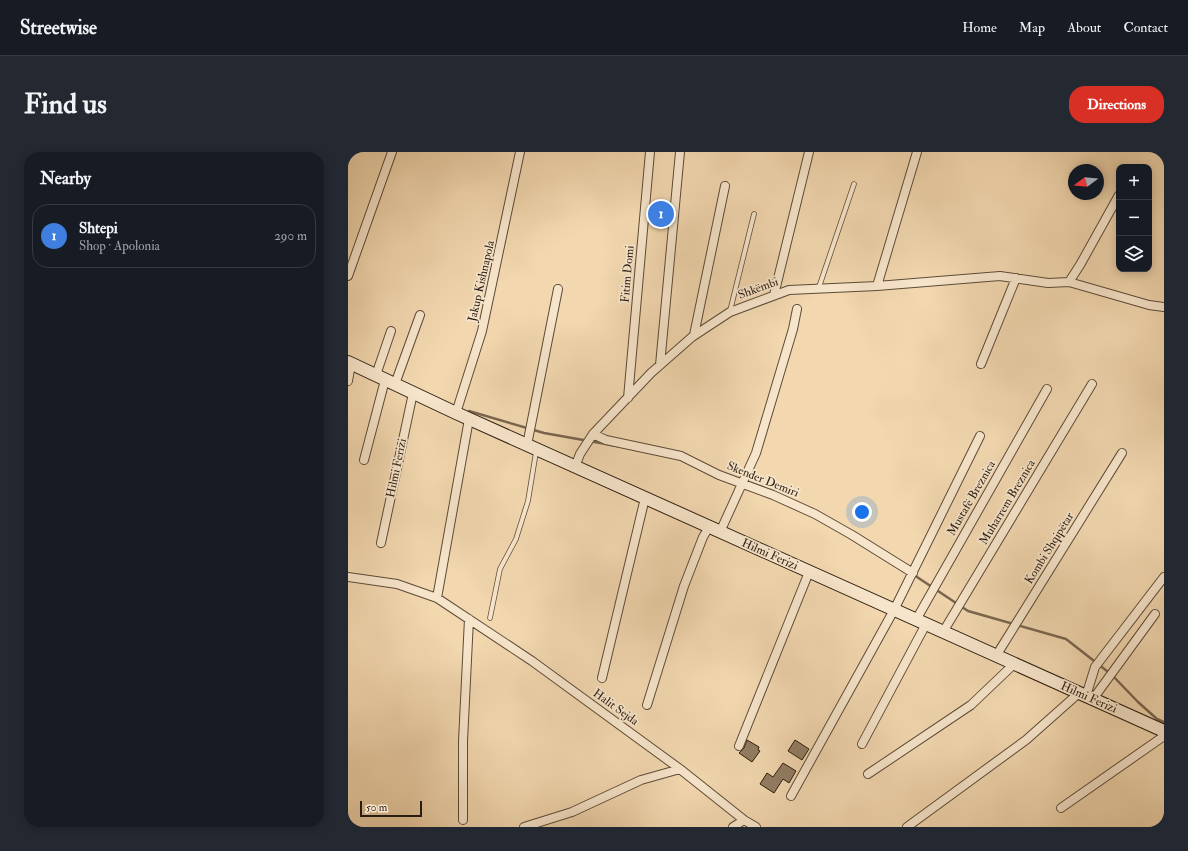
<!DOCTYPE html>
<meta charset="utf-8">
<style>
:root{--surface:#171b24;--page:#242831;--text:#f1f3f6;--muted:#9ea1a6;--line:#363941;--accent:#d93025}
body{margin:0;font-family:"IM FELL Double Pica",serif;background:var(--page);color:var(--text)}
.controls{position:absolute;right:12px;top:12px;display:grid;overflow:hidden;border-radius:8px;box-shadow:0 2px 10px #0003}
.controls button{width:36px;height:36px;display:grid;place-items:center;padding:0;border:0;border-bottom:1px solid var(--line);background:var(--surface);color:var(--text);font:20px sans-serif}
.compass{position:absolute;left:720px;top:12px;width:36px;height:36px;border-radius:50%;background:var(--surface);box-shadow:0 2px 10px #0003;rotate:254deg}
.scale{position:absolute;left:12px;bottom:10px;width:62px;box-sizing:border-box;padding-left:4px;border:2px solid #2a1c10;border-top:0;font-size:11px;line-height:14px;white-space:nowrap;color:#2a1c10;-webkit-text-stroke:3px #f7e5cb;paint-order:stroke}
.you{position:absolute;left:514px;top:360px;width:14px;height:14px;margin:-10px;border:3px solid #fff;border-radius:50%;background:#1a73e8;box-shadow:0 0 0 6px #1a73e833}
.badge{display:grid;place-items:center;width:26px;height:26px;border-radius:50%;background:var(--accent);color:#fff;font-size:13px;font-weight:700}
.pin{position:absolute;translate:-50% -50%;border:2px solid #fff;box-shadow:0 1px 4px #0006}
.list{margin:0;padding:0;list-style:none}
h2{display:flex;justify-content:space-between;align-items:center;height:52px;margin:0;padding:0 16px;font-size:17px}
h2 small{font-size:13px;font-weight:400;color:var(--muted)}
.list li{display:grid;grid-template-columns:26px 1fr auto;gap:12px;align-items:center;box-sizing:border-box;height:64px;margin:0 8px 8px;padding:0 8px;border:1px solid var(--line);border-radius:16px}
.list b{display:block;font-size:15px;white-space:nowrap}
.list p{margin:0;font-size:13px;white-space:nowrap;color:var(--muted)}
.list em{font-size:13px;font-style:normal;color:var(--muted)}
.icon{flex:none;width:22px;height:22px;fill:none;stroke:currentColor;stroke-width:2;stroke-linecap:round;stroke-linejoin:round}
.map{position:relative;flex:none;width:816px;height:675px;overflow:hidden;border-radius:16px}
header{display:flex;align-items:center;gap:24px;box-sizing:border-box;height:56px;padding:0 20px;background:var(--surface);border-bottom:1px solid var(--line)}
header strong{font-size:19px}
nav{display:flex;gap:22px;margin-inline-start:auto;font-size:14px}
.intro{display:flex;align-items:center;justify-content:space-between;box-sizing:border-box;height:96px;padding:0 24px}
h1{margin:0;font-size:28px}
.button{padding:10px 18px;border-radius:16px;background:var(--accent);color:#fff;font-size:14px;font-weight:700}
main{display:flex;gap:24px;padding:0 24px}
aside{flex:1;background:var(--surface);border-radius:16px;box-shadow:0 2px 10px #0003}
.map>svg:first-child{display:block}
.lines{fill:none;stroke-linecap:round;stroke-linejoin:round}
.stream{stroke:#79664f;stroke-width:2.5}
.building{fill:#927d63;stroke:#2a1c10}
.lane-casing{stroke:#5c4b38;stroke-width:5.5}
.street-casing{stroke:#5c4b38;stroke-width:10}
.secondary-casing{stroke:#2a1c10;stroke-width:14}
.lane{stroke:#f7e5cb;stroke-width:4}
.street{stroke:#f7e5cb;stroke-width:8}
.secondary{stroke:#f7e5cb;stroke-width:12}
.labels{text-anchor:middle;stroke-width:3.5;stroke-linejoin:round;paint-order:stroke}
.street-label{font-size:12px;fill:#2a1c10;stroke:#f7e5cb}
</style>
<header>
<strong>Streetwise</strong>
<nav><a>Home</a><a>Map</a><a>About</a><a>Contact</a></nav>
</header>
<div class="intro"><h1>Find us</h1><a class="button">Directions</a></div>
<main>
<aside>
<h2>Nearby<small></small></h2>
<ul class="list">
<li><span class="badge" style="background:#3f7fe0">1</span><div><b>Shtepi</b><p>Shop · Apolonia</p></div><em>290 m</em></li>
</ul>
</aside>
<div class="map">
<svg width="816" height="675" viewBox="0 0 816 675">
<rect width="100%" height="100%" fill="#f2d7af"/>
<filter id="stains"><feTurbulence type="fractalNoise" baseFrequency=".005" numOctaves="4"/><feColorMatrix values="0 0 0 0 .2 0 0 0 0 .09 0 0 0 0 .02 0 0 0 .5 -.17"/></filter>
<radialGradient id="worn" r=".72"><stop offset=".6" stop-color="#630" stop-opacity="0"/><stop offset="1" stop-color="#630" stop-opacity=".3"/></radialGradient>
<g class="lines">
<path class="stream" d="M121,259L196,281L269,294
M566,423L620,459L718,487L764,523L790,550L809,567L816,570"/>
</g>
<path class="building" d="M399,588L411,595L410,598L412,599L404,610L391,601L396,596Z
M447,588L461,597L454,608L440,599Z
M435,611L448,619L441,631L435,627L426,641L412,632L419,621L425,625Z"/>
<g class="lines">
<g class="lane-casing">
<path id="lane" d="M470,138L506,32
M382,159L406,62
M142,466L152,417L168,387L180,349L188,300"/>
</g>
<g class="street-casing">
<path id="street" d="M0,124L44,0
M721,130L732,113L771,43
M529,134L569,0
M426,143L461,0
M346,183L377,34
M633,212L668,126
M312,213L332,0
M28,223L43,179
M0,229L3,212
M47,232L72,163
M280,246L302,0
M108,261L134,179L172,0
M245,282L258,288L333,304L371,323L425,343L467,362L504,383L565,421
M179,293L210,137
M16,308L37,228
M227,315L232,302L245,282L303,221L344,185L382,160L441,138L529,134L652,124L700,131L721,130L801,153L816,155
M372,380L408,301L445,177L449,157
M33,391L65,241
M0,425L49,432L89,446L184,509L332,617L396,668L408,675
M89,446L121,267
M568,468L699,237
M595,480L744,232
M648,504L774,301
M254,526L297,346
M738,544L747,515L816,425
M745,547L807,462
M299,553L336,434L355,385L361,375
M514,592L578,472
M391,594L461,420
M520,622L623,553L666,512
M443,644L546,458L632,284
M713,656L816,584
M115,668V589L121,467
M176,675L224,660L293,628L332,617
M385,675L396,668
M559,675L678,588L731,541"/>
</g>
<g class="secondary-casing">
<path id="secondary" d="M0,210L108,261L816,579"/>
</g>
<use href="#lane" class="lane"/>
<use href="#street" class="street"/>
<use href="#secondary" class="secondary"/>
</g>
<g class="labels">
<g class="street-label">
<text transform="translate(279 122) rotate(-85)" y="4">Fitim Domi</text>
<text transform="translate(133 129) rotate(-77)" y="4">Jakup Kishnapola</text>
<text transform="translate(410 136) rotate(-20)" y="4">Shkëmbi</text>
<text transform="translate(48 316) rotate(-78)" y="4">Hilmi Ferizi</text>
<text transform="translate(415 327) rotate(22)" y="4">Skender Demiri</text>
<text transform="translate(623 346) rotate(-60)" y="4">Mustafë Breznica</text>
<text transform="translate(659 350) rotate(-59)" y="4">Muharrem Breznica</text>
<text transform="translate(701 396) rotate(-58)" y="4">Kombi Shqipëtar</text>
<text transform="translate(422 402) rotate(24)" y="4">Hilmi Ferizi</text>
<text transform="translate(741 545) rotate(24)" y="4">Hilmi Ferizi</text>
<text transform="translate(268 555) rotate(36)" y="4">Halit Sejda</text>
</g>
</g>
<rect width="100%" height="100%" filter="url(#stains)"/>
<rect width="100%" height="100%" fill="url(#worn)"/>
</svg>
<div class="controls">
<button>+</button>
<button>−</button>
<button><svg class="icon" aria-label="layers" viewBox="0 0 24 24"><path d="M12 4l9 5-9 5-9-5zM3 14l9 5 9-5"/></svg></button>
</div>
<svg class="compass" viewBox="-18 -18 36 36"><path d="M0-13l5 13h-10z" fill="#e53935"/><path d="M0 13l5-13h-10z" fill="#9ea1a6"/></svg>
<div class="scale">50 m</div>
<div class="you"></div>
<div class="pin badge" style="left:313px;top:62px;background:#3f7fe0">1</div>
</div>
</main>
